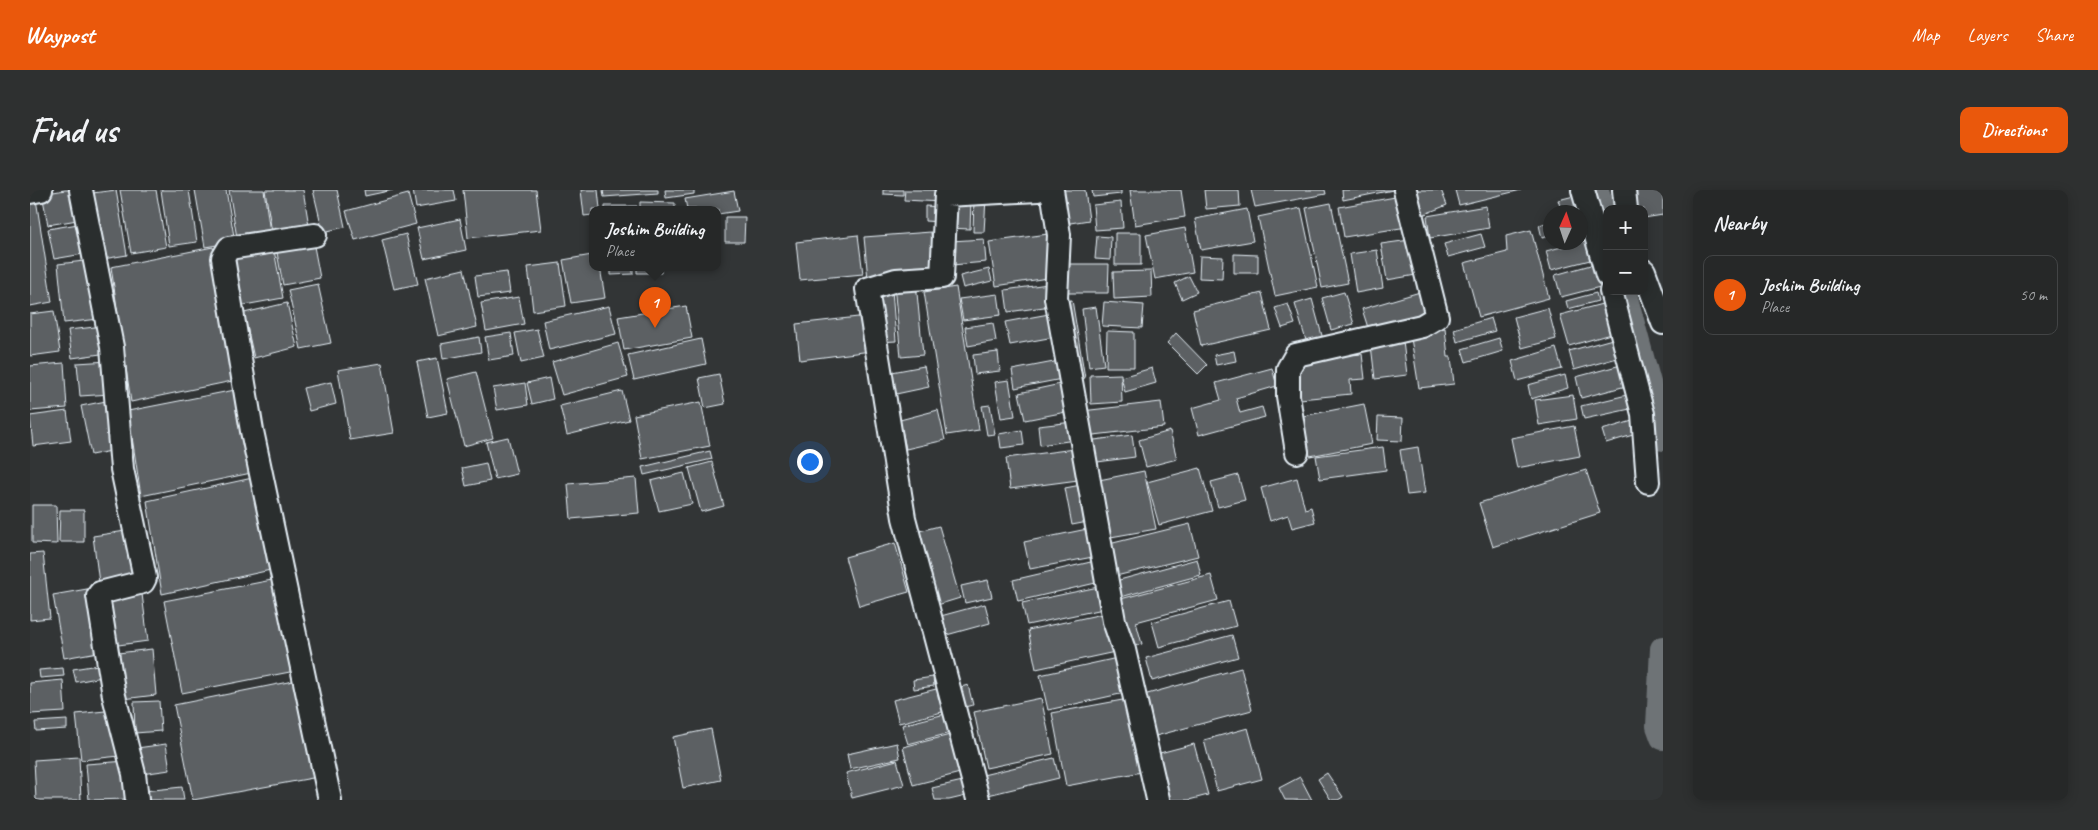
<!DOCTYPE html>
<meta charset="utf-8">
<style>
:root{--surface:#262828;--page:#2e3030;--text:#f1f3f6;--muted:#a4a6a8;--line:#424445;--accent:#ea580c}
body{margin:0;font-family:Caveat,sans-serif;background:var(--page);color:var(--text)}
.controls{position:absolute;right:15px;top:15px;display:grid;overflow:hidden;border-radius:10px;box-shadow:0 2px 12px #0003}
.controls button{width:45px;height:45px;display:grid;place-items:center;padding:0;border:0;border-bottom:1px solid var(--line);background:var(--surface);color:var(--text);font:25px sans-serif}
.compass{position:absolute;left:1513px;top:15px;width:45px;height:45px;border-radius:50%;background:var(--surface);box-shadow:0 2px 12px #0003;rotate:3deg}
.you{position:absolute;left:779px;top:271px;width:18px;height:18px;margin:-12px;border:4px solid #fff;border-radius:50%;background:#1a73e8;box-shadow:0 0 0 8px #1a73e833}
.badge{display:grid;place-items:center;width:32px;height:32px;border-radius:50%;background:var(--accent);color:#fff;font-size:16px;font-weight:700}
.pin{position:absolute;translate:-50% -41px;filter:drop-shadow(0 1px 2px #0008)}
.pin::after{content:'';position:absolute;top:26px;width:18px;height:15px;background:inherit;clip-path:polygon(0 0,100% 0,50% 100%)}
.popup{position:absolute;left:559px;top:16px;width:132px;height:65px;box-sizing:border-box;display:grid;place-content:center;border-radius:10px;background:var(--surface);filter:drop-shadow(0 1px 4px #0005);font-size:16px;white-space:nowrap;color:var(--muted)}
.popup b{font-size:19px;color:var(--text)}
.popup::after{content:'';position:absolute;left:50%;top:100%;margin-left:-10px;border:10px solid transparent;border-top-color:var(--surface)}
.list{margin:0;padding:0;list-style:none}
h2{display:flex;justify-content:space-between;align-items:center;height:65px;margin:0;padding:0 20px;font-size:21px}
h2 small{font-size:16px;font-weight:400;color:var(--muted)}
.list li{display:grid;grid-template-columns:32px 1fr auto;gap:15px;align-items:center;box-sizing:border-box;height:80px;margin:0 10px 10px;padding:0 10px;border:1px solid var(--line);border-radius:10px}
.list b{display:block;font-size:19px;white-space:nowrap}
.list p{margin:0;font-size:16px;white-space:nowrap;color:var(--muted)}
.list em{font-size:16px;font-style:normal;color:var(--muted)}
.map{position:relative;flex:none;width:1633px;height:610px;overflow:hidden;border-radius:10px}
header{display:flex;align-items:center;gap:30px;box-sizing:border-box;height:70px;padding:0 25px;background:var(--accent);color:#fff}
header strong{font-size:24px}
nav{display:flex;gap:28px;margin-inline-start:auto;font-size:18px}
.intro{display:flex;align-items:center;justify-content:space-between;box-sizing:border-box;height:120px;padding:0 30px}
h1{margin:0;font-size:35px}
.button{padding:12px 22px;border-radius:10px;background:var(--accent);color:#fff;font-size:18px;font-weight:700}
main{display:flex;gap:30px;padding:0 30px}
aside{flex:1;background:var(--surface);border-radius:10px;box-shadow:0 2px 12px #0003}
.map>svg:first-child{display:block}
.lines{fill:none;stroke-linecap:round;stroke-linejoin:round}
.canal{stroke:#6e7376;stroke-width:26}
.building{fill:#5c6063;stroke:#e8f1f8}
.street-casing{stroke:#e8f1f8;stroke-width:26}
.street{stroke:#2a2d2e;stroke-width:22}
</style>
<header>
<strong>Waypost</strong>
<nav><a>Map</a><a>Layers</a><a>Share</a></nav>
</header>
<div class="intro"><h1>Find us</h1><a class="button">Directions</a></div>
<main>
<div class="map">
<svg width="1633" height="610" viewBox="0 0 1633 610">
<rect width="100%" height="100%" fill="#323536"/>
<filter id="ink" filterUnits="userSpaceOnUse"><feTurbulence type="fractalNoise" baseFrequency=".02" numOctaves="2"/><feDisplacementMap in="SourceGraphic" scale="10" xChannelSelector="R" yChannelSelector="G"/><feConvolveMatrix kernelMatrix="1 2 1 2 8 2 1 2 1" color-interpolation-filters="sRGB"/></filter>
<g filter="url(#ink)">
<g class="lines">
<path class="canal" d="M1566,0L1577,40
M1593,101L1633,248
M1633,459L1629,536L1633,547"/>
</g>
<path class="building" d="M35,0H48L53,29L18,35L12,4Z
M86,0L97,65L67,70L55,4Z
M90,0H126L136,57L101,63Z
M131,0H159L167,52L139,56Z
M165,0H196L205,52L175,57Z
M199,0H234L241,49L208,54Z
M235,0H273L280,42L243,49Z
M283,0H307L315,37L293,42Z
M334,0H363L335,6Z
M383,0H424L426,11L386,18Z
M433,0H506L511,40L438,48Z
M551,0H568L570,19H562V25L554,26Z
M573,0H628V3L574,7Z
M635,0H664V4L636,8Z
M853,0H873V5L853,4Z
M875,0H913L912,12L874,10Z
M1030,0H1055L1059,30L1034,34Z
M1062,0H1091V4L1063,7Z
M1100,0H1151L1155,27L1105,35Z
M1174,0H1209L1210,16L1176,19Z
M1221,0H1295L1296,4L1225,17Z
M1312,0H1363L1313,10Z
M1383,0H1411L1417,15L1390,26Z
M1425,0H1491L1429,15Z
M1604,0H1633V25L1614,28V19H1607Z
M704,1L708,21L688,24V19H657L655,9Z
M378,4L386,34L325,50L316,21Z
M1371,6L1377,37L1314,47L1309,17Z
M1544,6L1549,22H1532L1528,10Z
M944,8H956L954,42H943Z
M6,9L22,112L0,116V10Z
M918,9L941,10L940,39L917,38Z
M610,12L645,13V19H610Z
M1091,12L1093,38L1065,40L1063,15Z
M1301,13L1318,93L1292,98L1276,18Z
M575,16H607V19H575Z
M895,16L912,17L911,32L895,31Z
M1456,16L1459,38L1400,48L1397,26Z
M1271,18L1288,97L1245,106L1228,27Z
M1217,19L1223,51L1171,60L1165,29Z
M695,27H715L714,52H695Z
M430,29L436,60L394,69L387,38Z
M1520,32V46L1512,48L1509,35Z
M54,33L59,63L24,69L18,39Z
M1155,38L1163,82L1125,89L1116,45Z
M1501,40L1519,108L1449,127L1434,73L1477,62L1476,46Z
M901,42L904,84L838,89L834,47Z
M1085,43H1111V75H1085Z
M376,44L388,94L364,99L352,50Z
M1018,44L1024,87L966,96L959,52Z
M1451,44L1455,57L1418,67L1414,54Z
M828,45L833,84L770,90L766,52Z
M1067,46L1081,47L1080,70L1065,69Z
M954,49L956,72L922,75L921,51Z
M1380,50L1386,85L1357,90L1351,54Z
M1559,50L1564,69L1521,80L1516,61Z
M283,51L290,88L253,95L246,57Z
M183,57L207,190L101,212L81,77Z
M244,60L253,108L209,116L200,68Z
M1347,60L1353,98L1326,103L1320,64Z
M1204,64L1228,65V83H1204Z
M562,65V77H570L575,108L541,113L533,70Z
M1170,66L1193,67L1192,89L1169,88Z
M63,70L69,129L34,133L28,74Z
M530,73L536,116L503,121L498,77Z
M1038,74H1079L1078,103H1037Z
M1564,74L1570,97L1531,107L1525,85Z
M581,77H603V84L581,85Z
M607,77H631V83H607Z
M434,79L447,137L408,146L395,88Z
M959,79L962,91L933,98L930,86Z
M1121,81L1122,107L1084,109L1083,82Z
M477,82L480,103L448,107L445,86Z
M1159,86L1167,102L1152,109L1145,93Z
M886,93L893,165L871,167L864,95Z
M288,94L301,153L271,159L258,100Z
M1018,94L1021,116L978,122L975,100Z
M926,97L949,240L917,245L894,102Z
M862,100L866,151L849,152L845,102Z
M1314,102L1324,134L1301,140L1292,108Z
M1390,102L1397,126L1340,144L1332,119Z
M1232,103L1241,140L1171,156L1163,120Z
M1566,103L1568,111L1538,119L1536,111Z
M968,104L971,125L933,130L929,109Z
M489,107L494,134L456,141L451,113Z
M1282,109L1294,153L1278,157L1265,114Z
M1042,110L1055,188L1044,190L1031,111Z
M1074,112L1114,115L1112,138L1072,136Z
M257,113L267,157L224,168L214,123Z
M1576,113L1584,143L1539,156L1530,125Z
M1258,114L1265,134L1252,138L1245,118Z
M579,116L586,144L519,160L513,131Z
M656,116L662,148L594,160L588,127Z
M1066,117L1074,175L1059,177L1052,119Z
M1518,118L1526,149L1492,158L1484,127Z
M24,121L30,162L0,166V124Z
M1019,124L1024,147L980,155L975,132Z
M837,126L841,161L770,170L766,134Z
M1461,128L1465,141L1427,152L1424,139Z
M963,133L966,151L938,156L935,137Z
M74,136L78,163L42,168L38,140Z
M1415,138L1418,167H1421L1424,194L1389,198L1380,142Z
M507,139L514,168L491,173L485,143Z
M1077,141L1104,142V177H1076Z
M481,143L484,166L459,170L455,147Z
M1146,143L1177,175L1168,184L1137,153Z
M449,147L451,162L413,169L411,154Z
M1469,148L1473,161L1436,172L1432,159Z
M1586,148L1591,167L1544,180L1539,161Z
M671,149L676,174L604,190L598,165Z
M1373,151L1377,185L1345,189L1341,155Z
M588,153L598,187L532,205L522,172Z
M1526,158L1532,179L1487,191L1482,171Z
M1204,161L1206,171L1186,175L1184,165Z
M968,162L970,181L945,184L943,165Z
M1332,164L1335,189L1320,190L1321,204L1270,209L1266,170Z
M407,168L418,223L398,227L387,172Z
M79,171L81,204L50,206L47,173Z
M1029,171L1032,189L985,198L982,180Z
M34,173L37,218L0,221V176Z
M352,173L364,243L320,250L308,180Z
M1591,175L1596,196L1551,208L1546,187Z
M894,176L899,197L866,204L862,182Z
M1122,178L1126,193L1095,202L1091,187Z
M1242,178L1247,196L1206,208L1210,223L1232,217L1235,227L1169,245L1162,218L1191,210L1186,193Z
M446,182L463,248L434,256L417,189Z
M689,184L695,214L675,218L669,188Z
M1091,184L1092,212L1061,214L1060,185Z
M1535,185L1538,198L1501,209L1498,195Z
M519,188L523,209L502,214L497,193Z
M979,190L985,226L971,228L965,192Z
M301,192L306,214L279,221L273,198Z
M495,193L498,215L467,220L463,198Z
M1035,193L1041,221L995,230L989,203Z
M210,199L226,282L111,306L98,221Z
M592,201L599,230L537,245L530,216Z
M1543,205L1547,229L1509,235L1505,210Z
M1597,205L1600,219L1554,229L1551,216Z
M76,211L86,260L61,265L51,216Z
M671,212L680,256L612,269L604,225Z
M1131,212L1134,237L1055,246L1052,221Z
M1334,214L1342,254L1280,266L1273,226Z
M960,215L965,244L957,245L952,216Z
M908,220L915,250L876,259L870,230Z
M37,221L41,251L3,256L0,226Z
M1348,227L1373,228L1372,251L1347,250Z
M1609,229L1613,242L1576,253L1572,240Z
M1043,232L1045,250L1010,255L1008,236Z
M1544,236L1550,266L1487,278L1481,248Z
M992,240L994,255L971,258L969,244Z
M1140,241L1147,269L1116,277L1109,250Z
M1102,245L1105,267L1060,273L1057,251Z
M478,247L487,284L465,289L456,252Z
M1353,257L1356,280L1290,289L1286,266Z
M1388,257L1395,303L1377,305L1370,260Z
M1044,259L1048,290L980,299L976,268Z
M680,261L682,269L614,285L612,277Z
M682,272L694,316L671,322L659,278Z
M456,273L460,291L436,296L432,278Z
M1170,278L1182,321L1129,335L1117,292Z
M1556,280L1570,323L1463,357L1449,313Z
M1114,281L1126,339L1075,348L1064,291Z
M654,283L662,314L629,321L621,291Z
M1208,285L1215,310L1188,317L1181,292Z
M227,287L245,379L132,404L117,311Z
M606,288L609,323L541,329L538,294Z
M1267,288L1275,319L1281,317L1285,332L1262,338L1258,325L1240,331L1231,298Z
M1056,294L1063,331L1042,335L1035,298Z
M2,315H26L27,354L2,353Z
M30,320H54V352H29Z
M1160,334L1168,366L1086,386L1079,354Z
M909,336L930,408L904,416L882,343Z
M1062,338L1068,366L1000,379L994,352Z
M102,340L109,388L69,393L63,346Z
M865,353L879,402L829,416L815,367Z
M13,363L20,428L0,430V364Z
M1167,369L1171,385L1087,408L1082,392Z
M1065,371L1070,392L988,411L983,390Z
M1181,385L1188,410L1106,432L1112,454L1096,458L1083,411Z
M247,389L265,481L152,503L134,411Z
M958,390L962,407L935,413L931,396Z
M1073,396L1078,418L997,435L992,413Z
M57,399L68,462L34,468L23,405Z
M112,404L118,451L81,456L75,408Z
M1199,411L1206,436L1129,457L1122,432Z
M955,414L960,433L913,446L907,427Z
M1077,423L1085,462L1006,479L998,440Z
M1202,445L1208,467L1122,491L1116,468Z
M122,459L126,505L93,509L88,463Z
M1092,467L1099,502L1018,520L1010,485Z
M74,474L77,486L46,492L43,479Z
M33,478L34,486L10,488L9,480Z
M1211,478L1222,520L1122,547L1110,506Z
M903,487L904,496L884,499L883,490Z
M33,490L35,522L0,524V493Z
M268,490L288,587L163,610L144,515Z
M938,495L943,515L930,518L924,499Z
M910,498L916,521L869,533L863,510Z
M1011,508L1023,564L956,578L944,522Z
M1098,509L1112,582L1036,596L1022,523Z
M129,511L131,541L105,543L104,512Z
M85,520L90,566L51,570L46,524Z
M919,523L924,542L878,554L872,535Z
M37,530V539L6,541L5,532Z
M1218,538L1232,589L1187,601L1174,550Z
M681,539L691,590L653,598L643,547Z
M924,544L934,582L883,595L873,557Z
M867,553L870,568L820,579L817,564Z
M136,554L140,580L111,584L107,558Z
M1164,554L1178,605L1159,610H1139L1126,564Z
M49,567L51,610H6L4,570Z
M1024,568L1029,588L958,605L953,585Z
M867,570L874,595L822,608L816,583Z
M97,571L99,609L59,610L56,574Z
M1297,583L1313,607L1308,610H1301L1288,589Z
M1270,587L1282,610H1255L1249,598Z
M937,590L940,605L919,610H905L902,598Z
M152,597L154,610H115L114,601Z"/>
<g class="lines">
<g class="street-casing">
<path id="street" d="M51,0L82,157L92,279L115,388L113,392L70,403L68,406L84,506L104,584L107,610
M1022,0L1029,45L1026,108L1084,431L1094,460L1128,609
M1553,0L1577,85
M1594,0L1596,19
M0,2L11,0
M285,45L199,58L193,68L222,241L300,610
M1614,81L1633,133
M1581,101L1613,224L1618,292
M1267,262L1258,206V179L1266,165L1392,136L1407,127L1375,0
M948,609L874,328L837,99L866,90L912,87L916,5L1008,0"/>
</g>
<use href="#street" class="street"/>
</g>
</g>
</svg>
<div class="controls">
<button>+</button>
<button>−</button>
</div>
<svg class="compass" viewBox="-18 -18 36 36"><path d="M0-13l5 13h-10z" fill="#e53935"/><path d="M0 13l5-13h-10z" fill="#a4a6a8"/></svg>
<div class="you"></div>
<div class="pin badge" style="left:625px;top:138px">1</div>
<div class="popup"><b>Joshim Building</b>Place</div>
</div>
<aside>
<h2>Nearby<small></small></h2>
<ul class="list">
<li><span class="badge">1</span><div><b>Joshim Building</b><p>Place</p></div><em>50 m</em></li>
</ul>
</aside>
</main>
